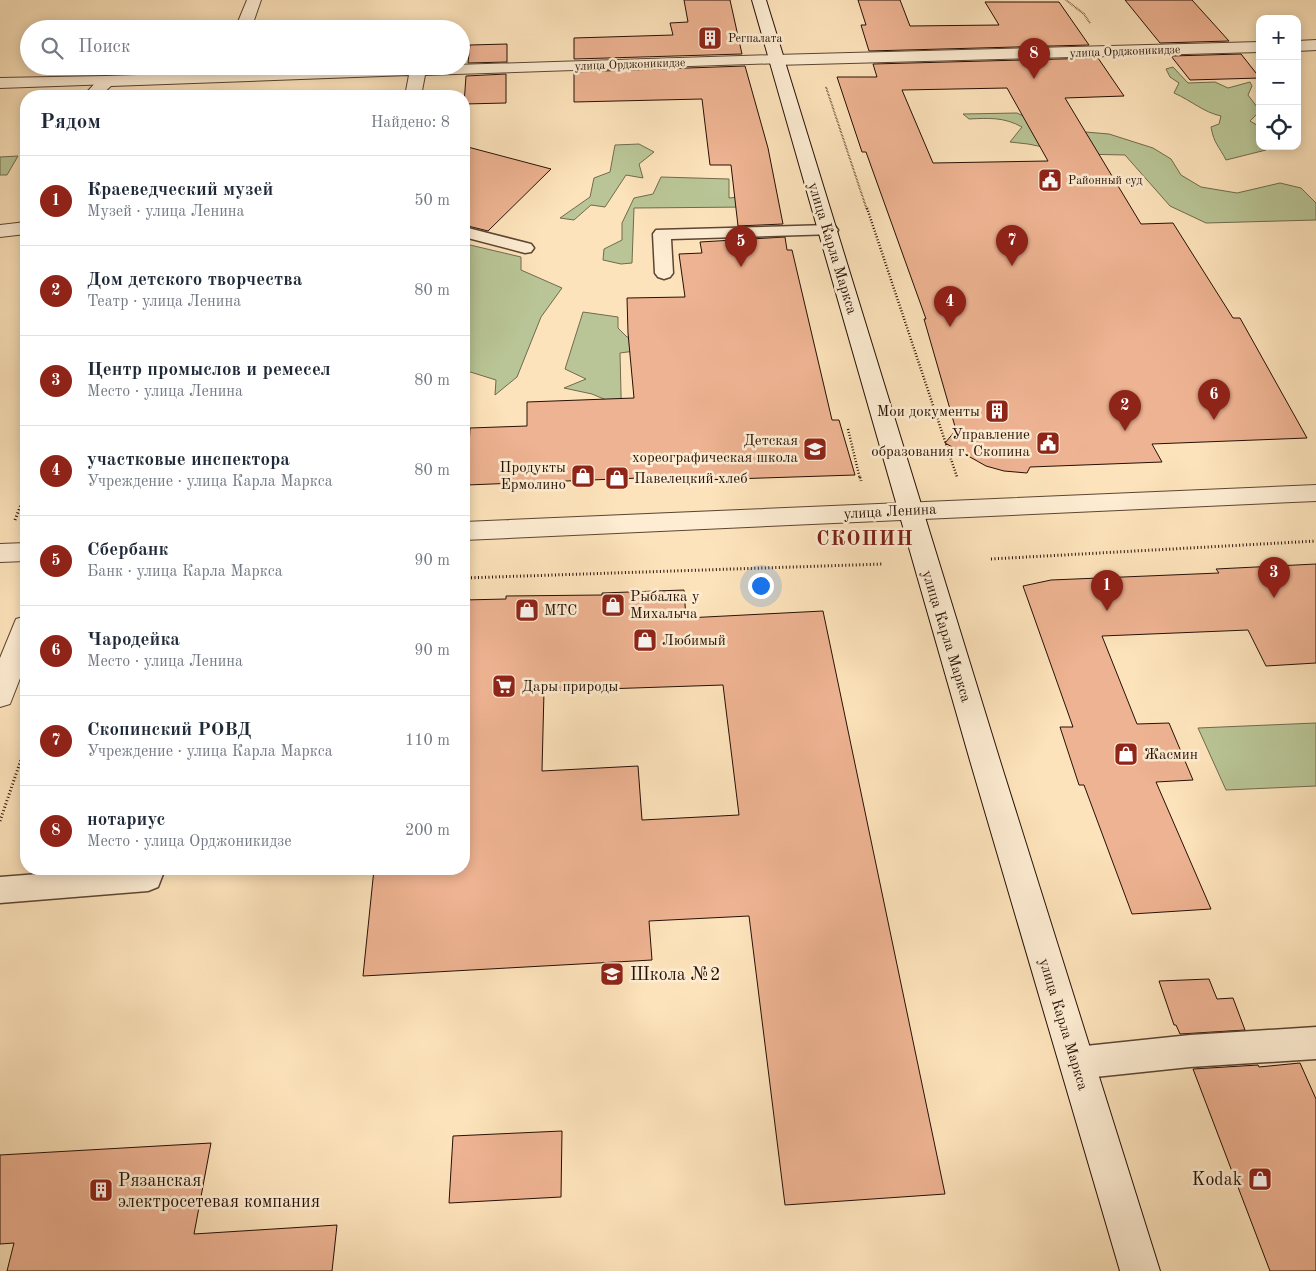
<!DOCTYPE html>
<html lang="ru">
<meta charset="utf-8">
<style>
:root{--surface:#fff;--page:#f6f6f7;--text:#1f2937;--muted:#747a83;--line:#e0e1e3;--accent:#8f2418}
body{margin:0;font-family:"Old Standard TT",serif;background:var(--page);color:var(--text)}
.controls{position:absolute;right:15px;top:15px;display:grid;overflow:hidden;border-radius:10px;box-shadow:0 2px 12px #0003}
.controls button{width:45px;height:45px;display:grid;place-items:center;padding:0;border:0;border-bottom:1px solid var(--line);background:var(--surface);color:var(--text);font:25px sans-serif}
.you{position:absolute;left:760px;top:585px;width:18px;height:18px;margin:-12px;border:4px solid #fff;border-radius:50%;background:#1a73e8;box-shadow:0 0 0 8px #1a73e833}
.badge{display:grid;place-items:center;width:32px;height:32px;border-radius:50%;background:var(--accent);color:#fff;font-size:16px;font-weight:700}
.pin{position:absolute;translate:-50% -41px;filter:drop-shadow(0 1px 2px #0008)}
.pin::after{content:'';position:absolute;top:26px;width:18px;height:15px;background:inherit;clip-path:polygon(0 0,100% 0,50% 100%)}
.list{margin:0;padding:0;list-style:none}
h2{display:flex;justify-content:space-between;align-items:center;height:65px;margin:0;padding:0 20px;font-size:21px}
h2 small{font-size:16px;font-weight:400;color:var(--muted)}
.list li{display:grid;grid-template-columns:32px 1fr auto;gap:15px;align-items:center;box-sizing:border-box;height:90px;padding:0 20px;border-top:1px solid var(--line)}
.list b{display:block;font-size:19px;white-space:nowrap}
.list p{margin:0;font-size:16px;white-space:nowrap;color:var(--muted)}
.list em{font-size:16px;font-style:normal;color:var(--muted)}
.icon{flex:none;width:28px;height:28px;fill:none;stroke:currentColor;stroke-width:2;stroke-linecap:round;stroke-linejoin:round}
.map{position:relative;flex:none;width:1316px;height:1271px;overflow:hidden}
.search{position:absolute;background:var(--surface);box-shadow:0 2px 12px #0003;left:20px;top:20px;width:450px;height:55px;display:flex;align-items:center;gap:12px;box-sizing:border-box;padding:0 18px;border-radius:28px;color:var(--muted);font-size:19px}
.panel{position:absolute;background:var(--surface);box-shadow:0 2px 12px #0003;left:20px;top:90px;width:450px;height:785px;border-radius:20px}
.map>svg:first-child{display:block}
.green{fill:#b9c596;stroke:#706a4e}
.building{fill:#eeb392;stroke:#261005;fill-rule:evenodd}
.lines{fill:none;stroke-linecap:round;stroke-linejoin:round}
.service-casing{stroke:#5c4532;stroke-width:3}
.minor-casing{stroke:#5c4532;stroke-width:2}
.tertiary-casing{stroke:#5c4532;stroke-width:2}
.secondary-casing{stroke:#261005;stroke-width:2}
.path-far2{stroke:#261005;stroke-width:2;stroke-dasharray:0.5 1;stroke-linecap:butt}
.path-far1{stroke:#261005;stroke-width:2.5;stroke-dasharray:1 2;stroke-linecap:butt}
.path{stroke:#261005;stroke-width:3;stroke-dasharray:1 2.5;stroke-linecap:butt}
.service{fill:#feedd3;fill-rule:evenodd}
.minor{fill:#feedd3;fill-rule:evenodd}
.tertiary{fill:#feedd3;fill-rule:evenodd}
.secondary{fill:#feedd3;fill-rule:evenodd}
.labels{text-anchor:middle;stroke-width:5;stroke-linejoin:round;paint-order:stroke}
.far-poi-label{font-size:12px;fill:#261005;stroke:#feedd3;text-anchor:start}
.far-street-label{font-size:12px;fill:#261005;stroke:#feedd3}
.street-label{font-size:15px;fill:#261005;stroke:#feedd3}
.poi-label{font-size:15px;fill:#261005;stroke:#feedd3;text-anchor:start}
.near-poi-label{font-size:18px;fill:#261005;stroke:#feedd3;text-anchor:start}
.district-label{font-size:20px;font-weight:bold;letter-spacing:1px;fill:#7a1f14;stroke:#feedd3}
</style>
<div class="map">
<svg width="1316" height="1271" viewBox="0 0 1316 1271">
<rect width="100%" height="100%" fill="#fde3bb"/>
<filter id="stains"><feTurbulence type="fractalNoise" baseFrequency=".004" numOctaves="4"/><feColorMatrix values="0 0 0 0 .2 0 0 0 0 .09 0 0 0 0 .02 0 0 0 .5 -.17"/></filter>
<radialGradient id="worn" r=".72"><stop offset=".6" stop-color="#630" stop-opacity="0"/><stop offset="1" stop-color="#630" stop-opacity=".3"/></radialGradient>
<path class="green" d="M1173,67L1188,83L1215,82L1228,88L1250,82L1252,86L1248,95L1260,111L1250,121L1260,127V146H1266V150L1226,160C1219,146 1214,144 1211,127L1219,124L1221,116C1203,112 1192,101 1174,93L1179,83L1170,77L1166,69Z
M396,92L395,96H253Z
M1017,113L1050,129L1109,134L1153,148L1171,159L1181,175L1201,187L1237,193L1280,183L1301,188L1316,203V220L1206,223L1170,206L1125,155L1078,154L1028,144L1010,142L1022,127C1004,117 989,118 969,119L963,114Z
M639,144L654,152L639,164L643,178L626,175L605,207L591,205L574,220L560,218L590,197L594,178L610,172L615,145Z
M18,156L7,175H0V157Z
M661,177L729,179V198L748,196L749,207L634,208L632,263L621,264L603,260L604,249L622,240V223L634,198L653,194Z
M470,245L521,257V270L562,288L541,317L517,377L495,395L496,380L464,370V247Z
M583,312L618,317V328L627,337L644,338L642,350L620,353L623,474L611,402L592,394L564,388L586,379L565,369Z
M1316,723V786L1226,790L1198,728Z"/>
<path class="building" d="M684,0H730L742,54L574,59V38L673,35L670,23L688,22Z
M858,0H900L910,26L999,25L985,2H1059L1089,45L869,51L861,25H866Z
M1125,0H1192L1229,41L1160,43Z
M507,44V62L468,63L470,45Z
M1241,54L1260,78L1190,80L1171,56Z
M1098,58L1124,96L1065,98L1141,224L1173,223L1233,318H1240L1307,438L1152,444L1162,462L1030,467L1027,473L1004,471L986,466L945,443L956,430L924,319H926L866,152H862L837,77H877L873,64ZM1007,88L1048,161L933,163L902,90Z
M745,66L768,148L783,224L738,226L731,165H710L702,99L574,102V72Z
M506,74V103L464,104L466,76Z
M464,146L551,169L488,231L464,225Z
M785,237L787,250H792L832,420H839L855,475L640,482V478L467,485L470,428L527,426V402L634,398L628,333L627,298L685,297L679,254L702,253L700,242Z
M1316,564V663L1266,666L1248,630L1102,636L1137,724L1169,723L1193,780L1156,782L1211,909L1132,914L1084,785H1079L1060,727H1073L1023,586L1051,580L1219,573L1216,569Z
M684,590L686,618L823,611L945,1194L785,1205L749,916L649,921L652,960L363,976L374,869H464V600L506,599V596L602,595V593ZM723,685L739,815L642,820L638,766L542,771L544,691Z
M1209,979L1217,999L1233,998L1245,1030L1180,1034L1176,1025H1174L1159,981Z
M1300,1063L1316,1099V1271H1270L1193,1069L1258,1065L1259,1067Z
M562,1131L561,1197L449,1203L453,1136Z
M211,1143L194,1234L337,1225L332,1271H7L14,1243L0,1244V1155Z"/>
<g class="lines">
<g class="service-casing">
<path id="service" d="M829,225L835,226L838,230L835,234L671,239L673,273L670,277L664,279L658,277L655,273L653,234L656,230Z
M464,227L531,244L534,248L531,252L525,253L464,237Z
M102,869H165L158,887L148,891L0,903V877Z
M1316,1027V1059L1190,1067L1076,1079L1064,1074L1060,1063L1064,1052L1076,1047L1190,1035Z"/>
</g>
<g class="minor-casing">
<path id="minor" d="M247,0H261L251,29H235Z
M1316,40V50L1297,51V41Z
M1260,42V52L775,65L769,63L767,60L769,57L775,55Z
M220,66H236L230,79H218L216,76Z
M106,76L112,78L114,81L112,84L0,88V78Z
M26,222V234L0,237V225Z
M26,543V561L0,562V544Z"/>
</g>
<g class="tertiary-casing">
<path id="tertiary" d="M775,55L781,57L783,60L781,63L425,75L421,96H405L409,75L111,86L100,96H83L100,78L106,76Z
M26,221V234L19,232L16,227L19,223Z
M1316,485V501L464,540V522Z
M26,616V663L10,704L0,707V658L16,619Z"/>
</g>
<g class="secondary-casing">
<path id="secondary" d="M752,0H766L1001,764L1160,1271H1120L971,764Z"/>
</g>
<path class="path-far2" d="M1066,0L1084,14L1090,23
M826,87L867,210"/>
<path class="path-far1" d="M867,208L957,477
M848,429L860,479"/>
<path class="path" d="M860,477L861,481
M15,520L26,492
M991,559L1316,541
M464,578L883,564
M0,821L26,745"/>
<use href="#service" class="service"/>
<use href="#minor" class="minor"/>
<use href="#tertiary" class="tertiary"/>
<use href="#secondary" class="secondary"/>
</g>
<defs>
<g id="building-square" transform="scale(1.25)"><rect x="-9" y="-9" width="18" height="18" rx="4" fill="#8f2418" stroke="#feedd3"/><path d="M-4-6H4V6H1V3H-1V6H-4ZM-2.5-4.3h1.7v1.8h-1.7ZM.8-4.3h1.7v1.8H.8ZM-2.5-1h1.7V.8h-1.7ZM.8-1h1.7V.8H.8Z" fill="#fff"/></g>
<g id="civic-square" transform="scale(1.25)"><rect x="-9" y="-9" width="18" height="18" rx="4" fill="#8f2418" stroke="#feedd3"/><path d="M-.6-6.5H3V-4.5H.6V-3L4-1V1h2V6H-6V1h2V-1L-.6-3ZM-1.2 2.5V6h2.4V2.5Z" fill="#fff"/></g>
<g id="school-square" transform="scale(1.25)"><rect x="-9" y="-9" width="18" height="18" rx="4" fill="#8f2418" stroke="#feedd3"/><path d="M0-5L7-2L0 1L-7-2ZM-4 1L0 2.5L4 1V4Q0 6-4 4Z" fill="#fff"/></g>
<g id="shop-square" transform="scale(1.25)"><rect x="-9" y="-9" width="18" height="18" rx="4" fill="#8f2418" stroke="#feedd3"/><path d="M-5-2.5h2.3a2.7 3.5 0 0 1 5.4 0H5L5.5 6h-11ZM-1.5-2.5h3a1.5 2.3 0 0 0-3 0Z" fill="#fff"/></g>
<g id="supermarket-square" transform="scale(1.25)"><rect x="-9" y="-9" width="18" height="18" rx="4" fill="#8f2418" stroke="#feedd3"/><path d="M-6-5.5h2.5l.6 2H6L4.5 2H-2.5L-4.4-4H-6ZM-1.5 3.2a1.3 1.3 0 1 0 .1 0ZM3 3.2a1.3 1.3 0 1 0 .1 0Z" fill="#fff"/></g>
</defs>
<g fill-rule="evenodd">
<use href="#building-square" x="710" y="38"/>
<use href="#civic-square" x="1050" y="180"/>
<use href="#building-square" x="997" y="411"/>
<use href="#civic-square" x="1048" y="443"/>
<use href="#school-square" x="815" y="449"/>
<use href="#shop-square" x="583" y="476"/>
<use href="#shop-square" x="617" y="478"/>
<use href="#shop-square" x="613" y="605"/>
<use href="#shop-square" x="527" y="610"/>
<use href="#shop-square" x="645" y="640"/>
<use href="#supermarket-square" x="504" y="686"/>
<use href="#shop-square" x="1126" y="754"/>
<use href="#school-square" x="612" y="974"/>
<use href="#shop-square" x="1260" y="1179"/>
<use href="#building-square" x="101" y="1190"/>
</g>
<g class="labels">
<g class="far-poi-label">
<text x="728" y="42">Регпалата</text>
<text x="1068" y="184">Районный суд</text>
</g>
<g class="far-street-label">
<text transform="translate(1125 51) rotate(-2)" y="4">улица Орджоникидзе</text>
<text transform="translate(630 64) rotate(-2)" y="4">улица Орджоникидзе</text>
</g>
<g class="street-label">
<text transform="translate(833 248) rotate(73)" y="5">улица Карла Маркса</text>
<text transform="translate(890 511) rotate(-3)" y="5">улица Ленина</text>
<text transform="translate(947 636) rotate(73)" y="5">улица Карла Маркса</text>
<text transform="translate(1064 1024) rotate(73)" y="5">улица Карла Маркса</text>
</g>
<g class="poi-label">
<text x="980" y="416" text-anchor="end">Мои документы</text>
<text x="1030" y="439" text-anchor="end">Управление<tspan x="1030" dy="17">образования г. Скопина</tspan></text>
<text x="798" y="445" text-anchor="end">Детская<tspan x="798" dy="17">хореографическая школа</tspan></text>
<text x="566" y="472" text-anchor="end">Продукты<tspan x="566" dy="17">Ермолино</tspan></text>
<text x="634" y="483">Павелецкий хлеб</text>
<text x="630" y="601">Рыбалка у<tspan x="630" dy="17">Михалыча</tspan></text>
<text x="544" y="615">МТС</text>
<text x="662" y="645">Любимый</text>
<text x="522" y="691">Дары природы</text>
<text x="1144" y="759">Жасмин</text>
</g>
<g class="near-poi-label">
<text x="630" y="980">Школа №2</text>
<text x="1242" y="1185" text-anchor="end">Kodak</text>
<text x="118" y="1186">Рязанская<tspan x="118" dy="21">электросетевая компания</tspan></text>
</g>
<g class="district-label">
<text x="865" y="545">СКОПИН</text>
</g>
</g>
<rect width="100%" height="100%" filter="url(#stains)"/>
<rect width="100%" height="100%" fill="url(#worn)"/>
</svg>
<div class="controls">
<button>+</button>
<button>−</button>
<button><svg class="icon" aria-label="locate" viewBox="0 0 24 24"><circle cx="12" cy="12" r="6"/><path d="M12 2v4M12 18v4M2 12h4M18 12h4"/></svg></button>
</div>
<div class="you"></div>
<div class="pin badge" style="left:1107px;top:611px">1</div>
<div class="pin badge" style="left:1125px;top:431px">2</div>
<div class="pin badge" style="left:1274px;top:598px">3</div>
<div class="pin badge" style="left:950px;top:327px">4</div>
<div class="pin badge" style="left:741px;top:267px">5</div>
<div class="pin badge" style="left:1214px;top:420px">6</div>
<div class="pin badge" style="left:1012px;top:266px">7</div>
<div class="pin badge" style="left:1034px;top:79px">8</div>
<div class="search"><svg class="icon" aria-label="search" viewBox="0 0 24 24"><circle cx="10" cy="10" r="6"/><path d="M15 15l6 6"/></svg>Поиск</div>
<section class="panel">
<h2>Рядом<small>Найдено: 8</small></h2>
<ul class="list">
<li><span class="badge">1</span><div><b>Краеведческий музей</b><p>Музей · улица Ленина</p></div><em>50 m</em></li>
<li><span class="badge">2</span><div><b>Дом детского творчества</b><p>Театр · улица Ленина</p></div><em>80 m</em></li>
<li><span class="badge">3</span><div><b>Центр промыслов и ремесел</b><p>Место · улица Ленина</p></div><em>80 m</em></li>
<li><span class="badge">4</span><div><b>участковые инспектора</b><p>Учреждение · улица Карла Маркса</p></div><em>80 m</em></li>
<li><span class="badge">5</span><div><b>Сбербанк</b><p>Банк · улица Карла Маркса</p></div><em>90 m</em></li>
<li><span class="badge">6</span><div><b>Чародейка</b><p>Место · улица Ленина</p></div><em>90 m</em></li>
<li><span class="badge">7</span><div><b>Скопинский РОВД</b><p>Учреждение · улица Карла Маркса</p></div><em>110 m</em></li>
<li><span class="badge">8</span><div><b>нотариус</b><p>Место · улица Орджоникидзе</p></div><em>200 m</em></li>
</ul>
</section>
</div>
